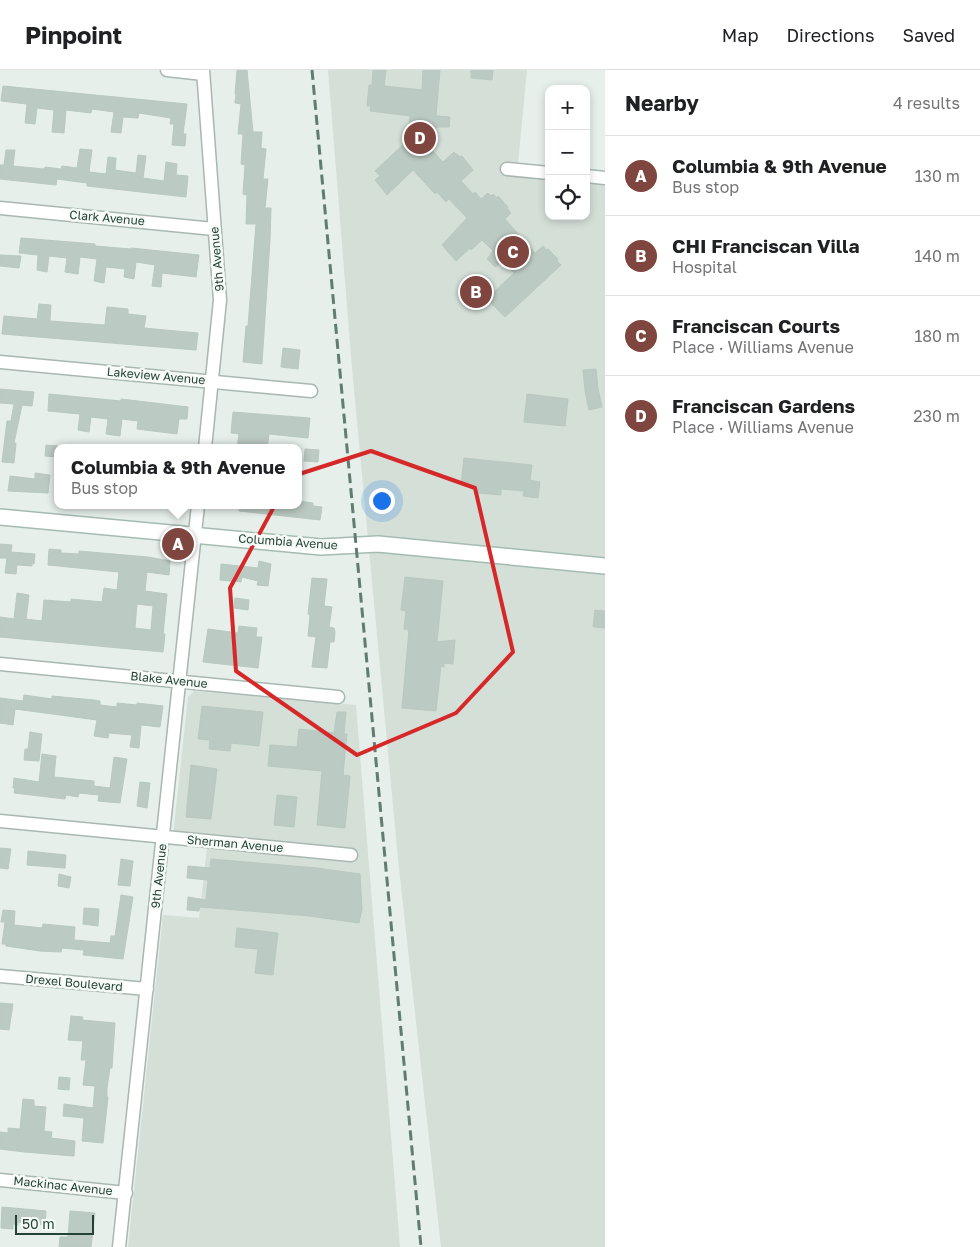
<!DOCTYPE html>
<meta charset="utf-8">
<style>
:root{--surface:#fff;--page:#f6f6f6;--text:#202124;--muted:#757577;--line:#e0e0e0;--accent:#7f453f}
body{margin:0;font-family:"Golos Text",sans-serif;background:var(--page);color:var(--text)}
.controls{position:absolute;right:15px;top:15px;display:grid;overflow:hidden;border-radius:10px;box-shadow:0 2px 8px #0003}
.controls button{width:45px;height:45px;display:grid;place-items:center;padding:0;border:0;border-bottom:1px solid var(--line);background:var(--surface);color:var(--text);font:25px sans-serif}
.scale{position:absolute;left:15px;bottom:12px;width:79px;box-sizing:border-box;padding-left:5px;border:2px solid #244236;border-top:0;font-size:14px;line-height:18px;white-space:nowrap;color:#244236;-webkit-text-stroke:4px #f7fbf8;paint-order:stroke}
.you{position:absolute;left:381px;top:430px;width:18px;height:18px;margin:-12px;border:4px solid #fff;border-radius:50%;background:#1a73e8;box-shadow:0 0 0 8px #1a73e833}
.badge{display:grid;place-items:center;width:32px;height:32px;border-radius:50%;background:var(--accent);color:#fff;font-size:16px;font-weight:700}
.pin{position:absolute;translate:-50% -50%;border:2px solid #fff;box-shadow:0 1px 5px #0006}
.popup{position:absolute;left:54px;top:374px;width:248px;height:65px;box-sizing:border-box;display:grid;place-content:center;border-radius:10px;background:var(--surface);filter:drop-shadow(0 1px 4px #0005);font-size:16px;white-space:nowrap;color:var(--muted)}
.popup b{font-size:19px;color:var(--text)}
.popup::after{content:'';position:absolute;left:50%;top:100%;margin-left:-10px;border:10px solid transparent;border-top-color:var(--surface)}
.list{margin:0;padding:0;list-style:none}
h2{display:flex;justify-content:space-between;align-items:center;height:65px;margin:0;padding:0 20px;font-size:21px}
h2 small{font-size:16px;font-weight:400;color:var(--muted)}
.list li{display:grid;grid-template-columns:32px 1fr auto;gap:15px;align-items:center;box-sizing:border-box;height:80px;padding:0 20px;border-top:1px solid var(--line)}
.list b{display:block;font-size:19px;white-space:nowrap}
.list p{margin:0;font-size:16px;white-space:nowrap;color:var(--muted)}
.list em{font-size:16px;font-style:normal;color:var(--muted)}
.icon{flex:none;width:28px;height:28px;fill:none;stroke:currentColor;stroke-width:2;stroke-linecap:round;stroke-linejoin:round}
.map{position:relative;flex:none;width:605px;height:1177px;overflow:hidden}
header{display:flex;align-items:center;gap:30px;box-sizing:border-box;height:70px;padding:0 25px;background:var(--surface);border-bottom:1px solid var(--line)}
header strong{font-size:24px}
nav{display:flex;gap:28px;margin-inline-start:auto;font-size:18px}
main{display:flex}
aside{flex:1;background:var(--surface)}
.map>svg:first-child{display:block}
.built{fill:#d4dfd8}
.building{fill:#bbcac2;stroke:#b8c9c0;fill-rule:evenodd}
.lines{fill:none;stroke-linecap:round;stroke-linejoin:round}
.street-casing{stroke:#a8b8b0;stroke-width:15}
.secondary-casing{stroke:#a4bbb0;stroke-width:18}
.street{stroke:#fff;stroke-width:12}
.secondary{stroke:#fff;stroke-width:15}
.rail{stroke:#5f7d71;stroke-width:3;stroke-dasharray:10 5;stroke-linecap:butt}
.marked{fill:none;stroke:#d62828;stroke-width:4;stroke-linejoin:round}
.labels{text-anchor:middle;stroke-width:5;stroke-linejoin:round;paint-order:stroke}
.street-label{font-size:12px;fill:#244236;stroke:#f7fbf8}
</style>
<header>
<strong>Pinpoint</strong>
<nav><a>Map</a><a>Directions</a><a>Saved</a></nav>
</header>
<main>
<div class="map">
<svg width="605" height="1177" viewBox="0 0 605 1177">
<rect width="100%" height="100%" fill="#e6efea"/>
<path class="built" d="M328,0H527L518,93L549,96V146H586V99L605,101V1177H441L398,789L352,298Z
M194,621L356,635L400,1177H128L163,845L199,848L207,778L172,775L188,627Z"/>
<path class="building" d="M237,0H247L253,62H262L261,78L266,79L263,109H268L265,138H271L270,170L262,294L243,292L246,256H248L256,154H246L247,125L243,124L245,95L241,94L243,64H238L241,34L235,33L236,24H235Z
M373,0H386L384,16L422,20L423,0H440L436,46L450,47L449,57H436L435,62H432L431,79L443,92L454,82L460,87L462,86L473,100L461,111L473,124L475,122L481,129L488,123L491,126L493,124L497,128L498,126L508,137L507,138L511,143L505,149L535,183L543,176L546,180L548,179L558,189L557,191L561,195L505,247L491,233L492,232L488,228L514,203L503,191L495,197L487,189L493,181L482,170L471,180L470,178L456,191L442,175L467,148L449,129L446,132L437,122L435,124L413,100L387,125L375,110L380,106L375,101L408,70L410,46L370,41L371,36H367L369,15H372Z
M471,0H493L492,10L471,8Z
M3,16L187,34L183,64H186L185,76L172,75L174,54H170L171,48L139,43L138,48L123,47L121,63L111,62L114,42L92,39L91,43L66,40L64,63L52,62L54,40L37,38L35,54L25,53L27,34L1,31Z
M80,79L92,80L89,102L106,104L108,87L116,88L115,100L136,103L138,85L146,86L143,108L164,111L166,92L177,94L176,105L188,106L186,127L87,116V113L57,109L56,115L0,109V95H4L6,80H15L13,96L44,99L45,97L61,99L62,96L77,98Z
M21,168L95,174V176L131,179V178L199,185L196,207L162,203L161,217L152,216L155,195L136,192L134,209L124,207L125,199L106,197L104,213L94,211L97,189L80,187L78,204L65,202L67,188L49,186L47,202L37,200L38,185L19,183Z
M0,185L21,186L19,198L0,196Z
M39,234L51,235L50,251L105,255L107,237L128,239V244L146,246L144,258L198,263L196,280L2,264L4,246L37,249Z
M283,278L300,280L298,299L281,297Z
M596,299L598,318L602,337L589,340L585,321L583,300Z
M0,319L34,322L32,336L22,335L14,373H16L14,393L2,392L7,351H11L14,334L0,333Z
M49,324L121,331V329L188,337L187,349H179L177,364L137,359L138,351L122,349L120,366L106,364L108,349L91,347L89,362L78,360L80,344L48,341Z
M527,324L568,329L565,356L524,352Z
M233,342L310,348L308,368L269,364L267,378H237L239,364L231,363Z
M46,375L58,376L57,387L45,386Z
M305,379L319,380L318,392L304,391Z
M464,388L532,395L530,410L540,412L538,428L523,426L524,421L501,419V425L478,423V417L461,415Z
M35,403L50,405L48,423L8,421L10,406L35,409Z
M298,431L313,433V436L322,437L320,450L239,441L240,435H298Z
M0,474L12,475L11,482L35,484L34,494L32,493V496L17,495L16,504L5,503L7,488H0Z
M49,479L61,480V483L79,484V481L148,487L170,491L169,505L147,502L145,521L167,524L163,564H165L163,582L0,567V547L14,549L17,523L29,525L26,549L42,551L44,530L71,532V529L102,532L104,518L117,520L119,502L48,495ZM137,534L153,536L151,560L135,558Z
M259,491L271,494L268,516L257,515L258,511L242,507L241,512L220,510L221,494L258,498Z
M405,507L443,511L437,572L455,570L453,594L444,593V597L441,596L436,641L402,638L409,560L404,559L406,541L401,540Z
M312,508L327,509L324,536L332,537L329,557L334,558L335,562L334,572H330L327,598L312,597L316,567L308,566L310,545L308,544Z
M235,528L249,530L248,540L234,538Z
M595,540L605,541V558L593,557Z
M239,556L257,558L256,567H262L258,598L203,592L208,559L238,563Z
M24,625L52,629V626L94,630L100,631V635L117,637V633L137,635V633L163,636L160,657L141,655L139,678L130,677L132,665L109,663L108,668L94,666L97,650L15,639L13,655L0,653V628L23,631Z
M202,636L263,642L259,676L231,673L230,681L209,679L210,670L198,669Z
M337,642H346L344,664H347L343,705L350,706L345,758L317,755L322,701L268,696L270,675L297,677L299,659L334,663Z
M30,662L42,664L39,691L24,690L25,679H28Z
M42,684L56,686L54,707L94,711V716L110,718L114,687L127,689L120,733L98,731L99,725L79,723L78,727L66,725L65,729L14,723L15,718H13L14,708L39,712Z
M191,695L217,699L211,749L186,747Z
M140,712L150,713L147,738L137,736Z
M277,725L297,727L294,757L274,755Z
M0,778L11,779L8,799L0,798Z
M28,781L66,785L65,798L27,795Z
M121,789L133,791L130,816L118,815Z
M211,789L317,798L360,804L362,839L359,853L309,846L200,837L199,841L187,840L188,827L206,830L208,810L187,808L188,796L210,798Z
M59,804L71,807L69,818L58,816Z
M121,825L133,827L123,889L83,885L84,880L62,878L61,882L40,881L6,876V874H2L5,852H1L3,840L15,841L14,855L42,858L43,854L75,857L74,870L110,873L111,866H115Z
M84,838L99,839L98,856L83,854Z
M237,858L278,863L273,905L255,903L258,879L235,877Z
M0,933L13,934L9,960L0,959Z
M71,946L83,947L82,950L115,953L112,998H110L107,1018V1027H108L103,1073L82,1071L84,1048L63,1046L64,1034L93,1038L95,1016L83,1015L86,990H81L83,971L68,970Z
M59,1007L70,1008L69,1020L58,1019Z
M23,1029L34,1030V1036L46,1037L44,1061L52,1062L51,1068L75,1071L74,1086L24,1082L0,1079V1062L8,1063V1058L20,1059Z
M2,1137L46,1141L45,1155L18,1152V1155L13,1154V1159L1,1158Z
M70,1141L95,1143L91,1177H59L60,1167H68Z"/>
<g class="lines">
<g class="street-casing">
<path id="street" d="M167,0L203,4
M203,0L220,230L205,378
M507,99L549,103
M586,106L605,108
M0,138L214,159
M0,292L311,321
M0,594L338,627
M0,751L351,785
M0,906L147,919
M0,1110L126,1123
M119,1177L198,435"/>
</g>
<g class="secondary-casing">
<path id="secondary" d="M0,447L321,477L378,474L605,496"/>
</g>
<use href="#street" class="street"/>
<use href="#secondary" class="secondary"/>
<path class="rail" d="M312,0L421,1177"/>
</g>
<path class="marked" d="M371,381L475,418L513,582L456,643L357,685L236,601L230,518L290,407Z"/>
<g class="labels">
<g class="street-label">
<text transform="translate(107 148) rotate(5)" y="4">Clark Avenue</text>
<text transform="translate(217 189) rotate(-95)" y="4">9th Avenue</text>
<text transform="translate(156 306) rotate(5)" y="4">Lakeview Avenue</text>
<text transform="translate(288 472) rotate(4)" y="4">Columbia Avenue</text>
<text transform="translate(169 610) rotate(6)" y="4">Blake Avenue</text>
<text transform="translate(235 774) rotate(5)" y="4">Sherman Avenue</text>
<text transform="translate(159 806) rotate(-84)" y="4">9th Avenue</text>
<text transform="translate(74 913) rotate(5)" y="4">Drexel Boulevard</text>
<text transform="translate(63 1116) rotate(6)" y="4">Mackinac Avenue</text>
</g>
</g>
</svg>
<div class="controls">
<button>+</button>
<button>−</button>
<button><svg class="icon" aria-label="locate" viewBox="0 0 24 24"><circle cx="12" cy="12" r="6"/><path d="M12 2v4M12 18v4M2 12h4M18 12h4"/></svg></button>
</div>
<div class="scale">50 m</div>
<div class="you"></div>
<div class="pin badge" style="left:178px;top:474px">A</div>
<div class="popup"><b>Columbia &amp; 9th Avenue</b>Bus stop</div>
<div class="pin badge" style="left:476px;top:222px">B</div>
<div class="pin badge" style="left:513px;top:182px">C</div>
<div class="pin badge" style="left:420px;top:68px">D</div>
</div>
<aside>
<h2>Nearby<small>4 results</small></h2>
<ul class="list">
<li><span class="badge">A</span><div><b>Columbia &amp; 9th Avenue</b><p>Bus stop</p></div><em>130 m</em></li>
<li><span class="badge">B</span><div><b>CHI Franciscan Villa</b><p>Hospital</p></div><em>140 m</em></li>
<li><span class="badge">C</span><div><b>Franciscan Courts</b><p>Place · Williams Avenue</p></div><em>180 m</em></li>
<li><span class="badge">D</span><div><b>Franciscan Gardens</b><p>Place · Williams Avenue</p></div><em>230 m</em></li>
</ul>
</aside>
</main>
